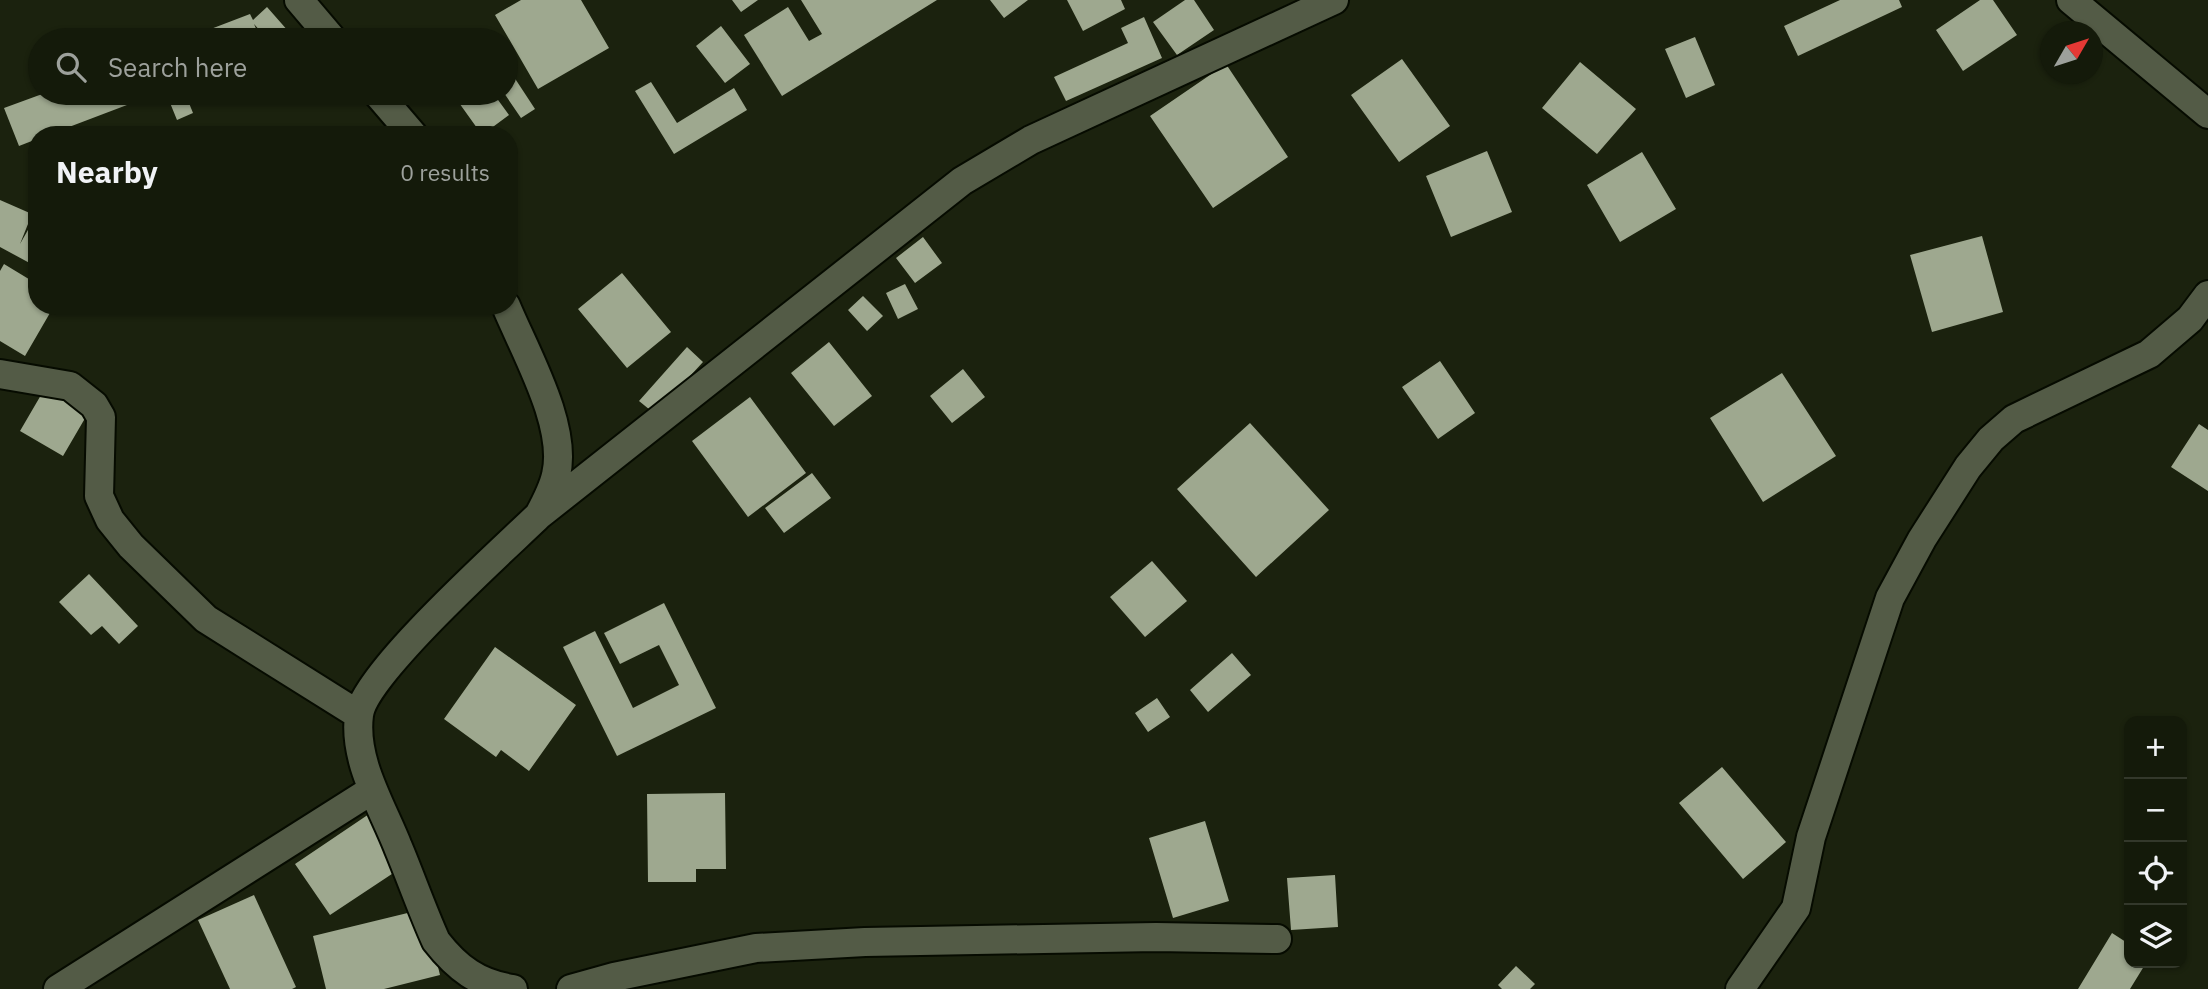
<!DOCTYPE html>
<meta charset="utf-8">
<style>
:root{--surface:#141a0a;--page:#1d2313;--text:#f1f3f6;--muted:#9da19c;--line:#33382b}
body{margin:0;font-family:"IBM Plex Sans",sans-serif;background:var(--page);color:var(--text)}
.controls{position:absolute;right:21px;bottom:21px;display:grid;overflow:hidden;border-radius:14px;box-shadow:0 2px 5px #0004}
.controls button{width:63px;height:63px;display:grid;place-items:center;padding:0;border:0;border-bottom:2px solid var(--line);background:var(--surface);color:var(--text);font:35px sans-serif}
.compass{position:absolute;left:2040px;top:21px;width:63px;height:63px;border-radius:50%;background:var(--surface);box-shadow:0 2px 5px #0004;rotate:51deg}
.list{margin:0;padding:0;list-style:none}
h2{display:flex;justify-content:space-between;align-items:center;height:91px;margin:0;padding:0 28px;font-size:30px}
h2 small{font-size:23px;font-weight:400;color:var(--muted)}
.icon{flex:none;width:38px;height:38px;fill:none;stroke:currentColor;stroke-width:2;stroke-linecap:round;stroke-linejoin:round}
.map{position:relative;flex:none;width:2208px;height:989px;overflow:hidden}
.search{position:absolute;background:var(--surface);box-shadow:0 2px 5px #0004;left:28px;top:28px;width:490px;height:77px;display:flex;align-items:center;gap:18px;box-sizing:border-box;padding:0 24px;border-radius:38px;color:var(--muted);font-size:26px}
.panel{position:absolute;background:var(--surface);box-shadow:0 2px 5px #0004;left:28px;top:126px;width:490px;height:189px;border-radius:28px}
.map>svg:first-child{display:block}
.building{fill:#9ea88f}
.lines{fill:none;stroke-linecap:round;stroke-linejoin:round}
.minor-casing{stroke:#060b00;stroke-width:32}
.minor{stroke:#535b46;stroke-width:28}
</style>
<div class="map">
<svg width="2208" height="989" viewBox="0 0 2208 989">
<rect width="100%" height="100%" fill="#1b220e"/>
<path class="building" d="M521,0H581L609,48L538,89L495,15Z
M732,0H758L741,12Z
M801,0H937L782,96L744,35L788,7L809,41L822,34Z
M990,0H1028L1004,18Z
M1067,0H1121L1125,9L1083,31Z
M1185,0H1194L1214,30L1177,55L1153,22Z
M1840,0H1899L1902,7L1798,56L1784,26Z
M1980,0H1993L2017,35L1963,71L1936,30Z
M267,7L296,40H268L254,24L261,40H182L250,14L253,20Z
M1144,17L1162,58L1066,101L1054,77L1128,43L1121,28Z
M721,26L750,64L725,83L696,46Z
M1695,37L1715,85L1686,98L1665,49Z
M1402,59L1450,126L1399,162L1351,95Z
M1580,62L1636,109L1597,154L1542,108Z
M1226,64L1288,157L1213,208L1150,116Z
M514,77L535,109L521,118L504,93L506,83Z
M651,82L677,123L734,88L747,110L674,154L635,91Z
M45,93H146L148,97L48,135H37V139L19,146L4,108Z
M166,93H185L193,113L177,120Z
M452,93H493L509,115L482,135Z
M1487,151L1512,212L1451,237L1426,176Z
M1642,152L1676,209L1620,242L1587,185Z
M0,200L32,214L20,244L37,214V267L0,247Z
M1982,236L2003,312L1932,332L1910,255Z
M923,237L942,263L915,283L896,258Z
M4,264L37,284V306H54L25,356L0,341V271Z
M622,273L671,332L627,368L578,309Z
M905,284L918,309L898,319L886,293Z
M863,296L883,316L867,331L848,310Z
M829,342L872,396L834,426L791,373Z
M687,347L703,362L655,414L639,401Z
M1440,361L1475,413L1438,439L1402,387Z
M963,369L985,397L952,423L930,396Z
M1782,373L1836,456L1763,502L1710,418Z
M48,383L91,408L63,456L20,431Z
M750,397L806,473L748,517L692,441Z
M1250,423L1329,510L1256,577L1177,489Z
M2199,424L2208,430V491L2171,467Z
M812,473L831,498L784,533L765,508Z
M1152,561L1187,601L1145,637L1110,597Z
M89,574L138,626L119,644L102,626L91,635L59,602Z
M664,603L716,708L617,756L563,647L595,631L633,708L679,685L659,645L620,664L604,633Z
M495,647L576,705L529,771L501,750L496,757L444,719Z
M1232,653L1251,675L1208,712L1190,690Z
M1157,698L1170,717L1148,732L1135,713Z
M1722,767L1786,842L1743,879L1679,803Z
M725,793L726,869H696V882H648L647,794Z
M375,810L410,862L330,915L295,864Z
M1205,821L1229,901L1173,918L1149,838Z
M1335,875L1338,927L1291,930L1287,878Z
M254,895L296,987L292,989H230L198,920Z
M424,909L440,975L384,989H326L313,936Z
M2112,933L2129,944V963H2146L2130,989H2078Z
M1516,966L1535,984L1530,989H1502L1498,985Z"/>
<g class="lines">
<g class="minor-casing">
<path id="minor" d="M299,0L333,40
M2071,0L2208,114
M377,93L413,135
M506,306C525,352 568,426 556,475C553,489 546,502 539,515C503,550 364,674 359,715C353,761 382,806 398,847C411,878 422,910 436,941C457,968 478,984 513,989
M0,374L70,386L94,405L101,417L99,496L110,520L131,546L206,619L359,715
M539,515L962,181L1031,140L1334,0
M58,989L372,790
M571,989L614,977L756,948L865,942L1156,937L1277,939
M1740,989L1796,908L1811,837L1890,598L1922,539L1968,467L1991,439L2014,419L2149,354L2190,319L2208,295"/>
</g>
<use href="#minor" class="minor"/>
</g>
</svg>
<div class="controls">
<button>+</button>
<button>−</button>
<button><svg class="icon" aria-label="locate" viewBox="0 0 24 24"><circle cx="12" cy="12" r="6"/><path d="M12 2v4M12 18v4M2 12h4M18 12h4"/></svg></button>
<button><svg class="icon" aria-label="layers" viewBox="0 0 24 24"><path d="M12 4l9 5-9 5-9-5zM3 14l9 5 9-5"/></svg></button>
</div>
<svg class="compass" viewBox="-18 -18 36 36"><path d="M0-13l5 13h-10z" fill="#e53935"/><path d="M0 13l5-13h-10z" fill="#9da19c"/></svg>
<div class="search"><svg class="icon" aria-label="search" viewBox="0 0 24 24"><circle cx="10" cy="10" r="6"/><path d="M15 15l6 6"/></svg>Search here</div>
<section class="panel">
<h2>Nearby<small>0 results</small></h2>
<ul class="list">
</ul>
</section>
</div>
